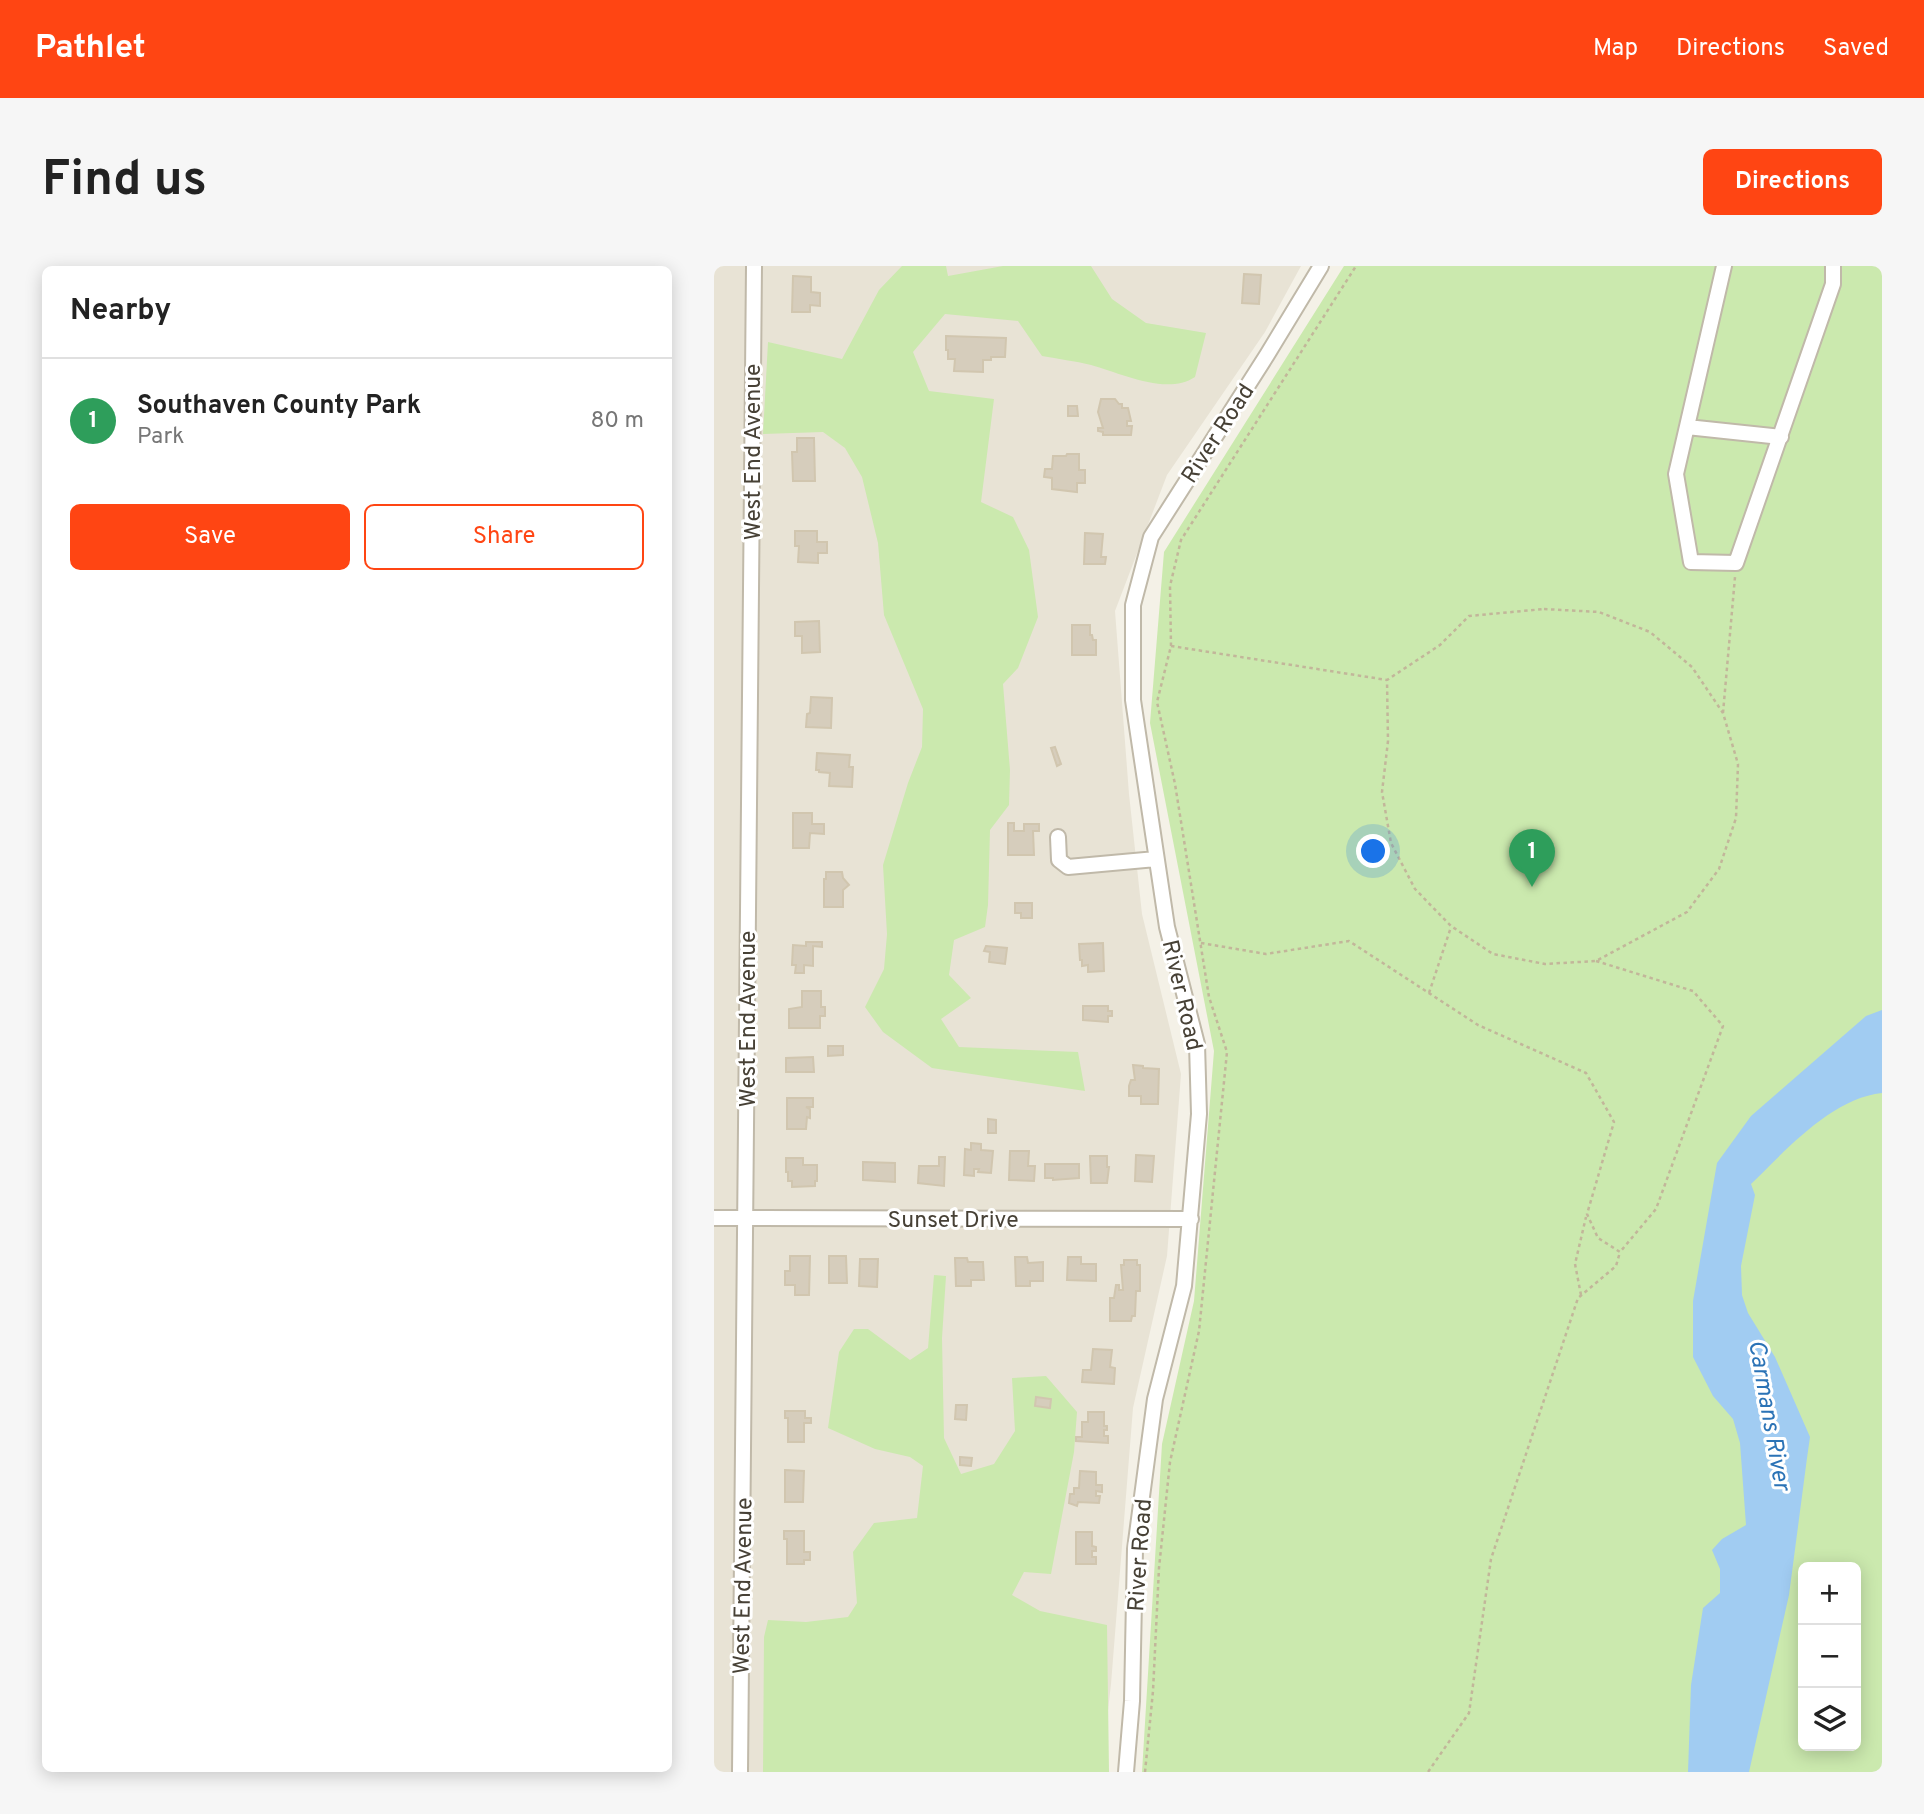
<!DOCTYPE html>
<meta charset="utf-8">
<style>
:root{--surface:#fff;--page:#f6f6f6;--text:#222;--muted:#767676;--line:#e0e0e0;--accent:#ff4513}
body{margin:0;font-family:Overpass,sans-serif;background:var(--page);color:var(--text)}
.controls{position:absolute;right:21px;bottom:21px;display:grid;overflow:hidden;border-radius:10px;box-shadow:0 4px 18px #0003}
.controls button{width:63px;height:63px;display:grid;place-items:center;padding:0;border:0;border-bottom:2px solid var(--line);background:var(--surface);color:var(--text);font:35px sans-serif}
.you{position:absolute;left:660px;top:586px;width:24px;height:24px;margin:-18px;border:5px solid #fff;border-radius:50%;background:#1a73e8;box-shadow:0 0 0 10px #1a73e833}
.badge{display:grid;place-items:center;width:46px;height:46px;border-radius:50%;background:var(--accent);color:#fff;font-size:23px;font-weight:700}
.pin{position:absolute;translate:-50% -58px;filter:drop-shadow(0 2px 4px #0008)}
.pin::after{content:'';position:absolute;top:37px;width:24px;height:21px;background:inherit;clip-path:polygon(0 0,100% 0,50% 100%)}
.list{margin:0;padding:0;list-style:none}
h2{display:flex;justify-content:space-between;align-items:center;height:91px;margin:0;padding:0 28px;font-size:30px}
h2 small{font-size:23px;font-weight:400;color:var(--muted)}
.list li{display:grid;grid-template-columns:46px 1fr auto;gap:21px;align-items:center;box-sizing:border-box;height:126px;padding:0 28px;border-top:2px solid var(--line)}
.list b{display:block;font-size:26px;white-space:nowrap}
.list p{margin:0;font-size:23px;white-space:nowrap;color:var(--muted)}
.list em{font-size:23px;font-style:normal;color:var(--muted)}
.actions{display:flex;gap:14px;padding:21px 28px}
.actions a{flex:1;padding:16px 0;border:2px solid var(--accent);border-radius:10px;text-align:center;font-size:24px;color:var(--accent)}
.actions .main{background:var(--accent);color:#fff}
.icon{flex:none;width:38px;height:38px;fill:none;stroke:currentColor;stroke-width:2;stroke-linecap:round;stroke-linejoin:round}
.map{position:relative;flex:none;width:1168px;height:1506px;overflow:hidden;border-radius:10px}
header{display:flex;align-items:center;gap:42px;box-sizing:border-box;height:98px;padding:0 35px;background:var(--accent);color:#fff}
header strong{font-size:33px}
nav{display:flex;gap:38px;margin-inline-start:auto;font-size:24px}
.intro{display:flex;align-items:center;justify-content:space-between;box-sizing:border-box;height:168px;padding:0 42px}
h1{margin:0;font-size:49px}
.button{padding:18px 32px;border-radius:10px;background:var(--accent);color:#fff;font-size:24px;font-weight:700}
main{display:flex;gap:42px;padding:0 42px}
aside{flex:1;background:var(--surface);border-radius:10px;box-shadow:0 4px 18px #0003}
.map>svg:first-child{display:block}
.residential{fill:#e8e3d5}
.green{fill:#cbe9ae;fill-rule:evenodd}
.water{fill:#a1ccf2}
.building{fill:#d6cdbc;stroke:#d1c6af;stroke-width:2}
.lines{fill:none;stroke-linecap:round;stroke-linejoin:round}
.minor-casing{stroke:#c0b9a9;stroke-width:18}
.path{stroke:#c2b69a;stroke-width:2.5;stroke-dasharray:3.5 3.5;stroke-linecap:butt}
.minor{stroke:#fff;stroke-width:14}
.labels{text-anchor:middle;stroke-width:6;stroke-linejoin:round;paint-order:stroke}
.street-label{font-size:23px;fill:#474136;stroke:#fff}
.water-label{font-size:24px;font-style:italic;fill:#2b73b6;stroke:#fff}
</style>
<header>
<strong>Pathlet</strong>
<nav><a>Map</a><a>Directions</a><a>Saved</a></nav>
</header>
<div class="intro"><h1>Find us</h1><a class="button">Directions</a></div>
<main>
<aside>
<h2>Nearby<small></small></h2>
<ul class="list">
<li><span class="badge" style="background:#2e9e5b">1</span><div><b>Southaven County Park</b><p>Park</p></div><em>80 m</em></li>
</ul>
<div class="actions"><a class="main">Save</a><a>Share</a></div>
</aside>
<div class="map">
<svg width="1168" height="1506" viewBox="0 0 1168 1506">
<rect width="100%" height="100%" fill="#f4f1e7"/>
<path class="residential" d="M0,0H587L551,66L453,209L401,345L415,528L428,648L467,808L453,990L419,1142L397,1418L387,1506H0Z"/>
<path class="green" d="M188,0H232L234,10L289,0H377L398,33L432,57L492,67L481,111C452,130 407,107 377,99C361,95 344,93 328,90L304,55L231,48L199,86L215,125L280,133L267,236L299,251L315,284L324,351L304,402L289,418L296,504L295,539L276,564L274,639L271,661L240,674L235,709L257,732L227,753L245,781L364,786L371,825L218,802L169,766L151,741L170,703L173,668L169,599L194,517L208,481L209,443L170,349L164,277L148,211L131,182L109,166L49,168L54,76L128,93L165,24Z
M630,0H1168V1506H428L448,1178L480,1035L500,785L436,457L450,286ZM1089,1301H1142V1480H1089Z
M220,1009L232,1010L228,1072L230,1172L247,1208L280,1198L301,1165L298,1112L332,1110L363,1146L360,1186L337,1308L310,1306L298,1329L326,1345L393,1359L395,1506H49L50,1371L54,1354L92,1356L134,1351L143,1337L139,1286L160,1257L203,1252L209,1200L196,1191L161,1183L114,1162L125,1086L140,1063H154L196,1094L214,1082Z"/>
<path class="water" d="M1168,744V827C1118,832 1071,885 1037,918L1041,929L1027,1000L1028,1029L1034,1047L1061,1091L1096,1171L1093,1192L1075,1329L1035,1506H974L977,1419L989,1342L1006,1327V1303L998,1284L1008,1273L1032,1259L1026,1177L1019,1153L999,1130L979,1091V1035L1003,897L1037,850L1152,750Z"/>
<path class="building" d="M530,8L547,9L545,38L528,37Z
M79,10L97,11V26L106,27V40L96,39V46H78Z
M232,70L292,72L291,91H277V94H269V106L240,105L241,93H234V84H232Z
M387,133H401L405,138H408V142H414L417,155H413V160H418L417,169H389V166L384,165V162H389L384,146Z
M354,140H363L364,150H354Z
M83,172H100L101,215H79L78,186H83Z
M353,188H365V204H371V217H363V226L338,223V212L330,211L331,203H338L339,190H352Z
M81,265H103V276H113V287H104V297L84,296L85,280H81Z
M371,267L389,268L387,291H392L391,298H370Z
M105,355L106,386L88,387V370H81V356Z
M358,359H376V369H378L379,374H382V389H358Z
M97,431L118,432L117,462L92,461L93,448L96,447Z
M341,481L347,498L343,500L337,482Z
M103,487L136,489L135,501H139L138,521L115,520L116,507L105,506V504H102Z
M79,547H98V558H110V568L96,567L95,582H79Z
M294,557H300V565H310V558H325V565H319L320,589H294Z
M112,606H128L129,612L135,619L129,624V641H110V613H112Z
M301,637H318V652H307V647H301Z
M92,676H108V681L99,680V700L90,699V707H81L82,699H78L79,679L92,680Z
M389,677L390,705L374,706V699L368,700V694H366L365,678Z
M272,680L293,682L291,698L275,696L276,686L270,685Z
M88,725H107V741H111V750H106V762H75V743L88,741Z
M369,740H394V745H398V750H394V756L369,754Z
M114,780H129V789L114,790Z
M99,791L100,806H72V792Z
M419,799L429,800V802L445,803L444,838H427V830H415V820L417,814H421Z
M73,832H99V841H92L96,843V852L93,851L92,863H73Z
M274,853L282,854V867H274Z
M257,877L267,878V884L279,885L277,907L264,906L265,903H260V910L250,909L251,883L257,884Z
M296,885H315L314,900H321L320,915L295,914Z
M422,889L440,890L438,916L421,915Z
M376,890H393V901H395L393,917H377Z
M225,891H231L230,920L204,917L205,900H225Z
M72,892H89V899H103V915H101V920L78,921V915H74V906H72Z
M149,896L181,897V916L149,914Z
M331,898H365V912L339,914V912H331Z
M76,990H96L95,1029H81V1019H71V1005H76Z
M115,990H132L133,1017H115Z
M301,991H313L314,997L329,996V1015H316V1020H302Z
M354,991H367V998H382V1015L353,1014Z
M241,992H253L254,996H269L270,1014H257V1020H242Z
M146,993H164L163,1021L145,1020Z
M410,994H423V999H426V1025H422L421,1050H418L417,1055H396V1032H400L402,1019H405V1024H409L407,999H410Z
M379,1083L398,1084L396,1101L401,1102L400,1118L368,1116L369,1104H377Z
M322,1131L337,1133L336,1142L321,1140Z
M242,1139H253L252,1154L241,1153Z
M71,1145H91V1152H97V1157H90V1176H74V1152H71Z
M374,1146H390V1160H393V1164H390V1170H394V1177L362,1175V1171H368V1156H374Z
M246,1191L258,1192L257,1200L246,1199Z
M71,1204L90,1205L89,1236H71Z
M366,1205L382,1206V1219H388V1226L382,1225V1230H386L385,1237L364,1236L363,1240L355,1237L356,1228H360V1222H365Z
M70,1265H90V1286H96V1294H90V1298H73V1273H70Z
M362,1266H378V1280L382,1281V1285H378V1291H382V1298H362Z"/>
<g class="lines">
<g class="minor-casing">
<path id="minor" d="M1010,0L962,208L977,296L1022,297L1119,18V0
M973,161L1067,171
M344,571L345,594L354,601L442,593
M0,952L477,953
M26,1506L40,0
M412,1506L418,1435L421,1283L441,1133L470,1020L485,848L483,778L453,661L419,434V339L437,271L553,89L607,0"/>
</g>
<path class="path" d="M830,343L885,346L936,366L978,401L1009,447L1024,498L1022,552L1005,603L973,646L882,695L831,698L779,688L737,660L701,623L677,577L668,526L674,475L673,414L726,379L755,350Z
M457,380L673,414
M1009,447L1021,311
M487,677L552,688L635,675L764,759L872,807L900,856L873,948L884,972L906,986L902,1000L864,1032L777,1293L755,1447L714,1506
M882,695L979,725L1009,760L942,943L906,986
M715,727L737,661
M867,1029L861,998L872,951
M431,1506L439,1425L445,1302L456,1196L485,1065L513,786L495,731L461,518L443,436L457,380L456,320L467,274L642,0"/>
<use href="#minor" class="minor"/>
</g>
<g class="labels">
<g class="street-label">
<text transform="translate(503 167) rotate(-57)" y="8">River Road</text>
<text transform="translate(38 186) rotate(-90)" y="8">West End Avenue</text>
<text transform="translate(469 729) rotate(77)" y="8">River Road</text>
<text transform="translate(33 753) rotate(-90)" y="8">West End Avenue</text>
<text x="239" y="961">Sunset Drive</text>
<text transform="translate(425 1289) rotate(-86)" y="8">River Road</text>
<text transform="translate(28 1320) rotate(-89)" y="8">West End Avenue</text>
</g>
<g class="water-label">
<text transform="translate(1056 1149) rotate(80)" y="8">Carmans River</text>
</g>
</g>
</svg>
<div class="controls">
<button>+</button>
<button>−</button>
<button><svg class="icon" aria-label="layers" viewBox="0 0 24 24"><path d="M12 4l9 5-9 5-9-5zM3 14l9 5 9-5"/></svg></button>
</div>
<div class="you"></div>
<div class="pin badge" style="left:818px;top:621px;background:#2e9e5b">1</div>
</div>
</main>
